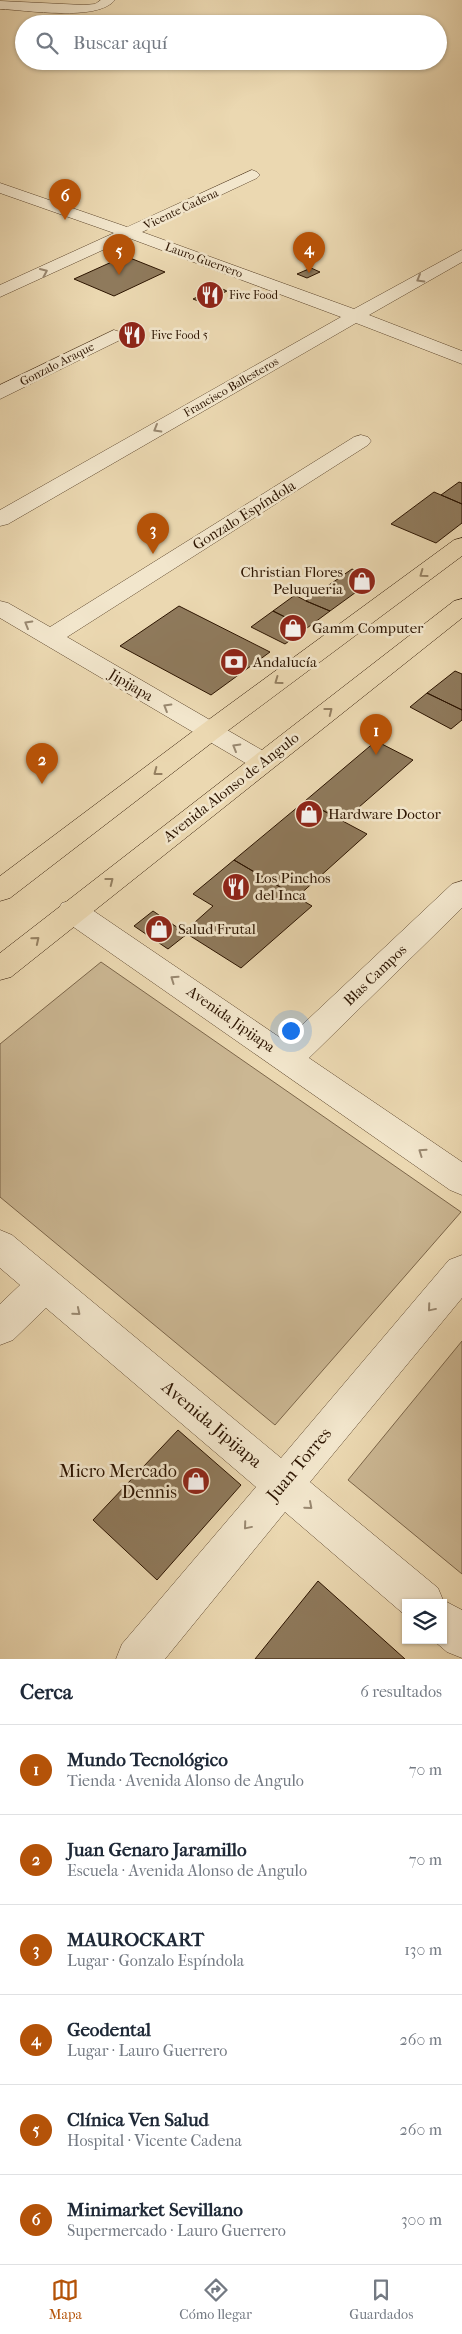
<!DOCTYPE html>
<html lang="es">
<meta charset="utf-8">
<style>
:root{--surface:#fff;--page:#f2f2f3;--text:#1f2937;--muted:#747a83;--line:#e0e1e3;--accent:#b45309}
body{margin:0;font-family:"IM FELL French Canon",serif;background:var(--page);color:var(--text)}
.controls{position:absolute;right:15px;bottom:15px;display:grid;overflow:hidden;border-radius:0px;box-shadow:0 1px 4px #0004}
.controls button{width:45px;height:45px;display:grid;place-items:center;padding:0;border:0;border-bottom:1px solid var(--line);background:var(--surface);color:var(--text);font:25px sans-serif}
.you{position:absolute;left:290px;top:1030px;width:18px;height:18px;margin:-12px;border:4px solid #fff;border-radius:50%;background:#1a73e8;box-shadow:0 0 0 8px #1a73e833}
.badge{display:grid;place-items:center;width:32px;height:32px;border-radius:50%;background:var(--accent);color:#fff;font-size:16px;font-weight:700}
.pin{position:absolute;translate:-50% -41px;filter:drop-shadow(0 1px 2px #0008)}
.pin::after{content:'';position:absolute;top:26px;width:18px;height:15px;background:inherit;clip-path:polygon(0 0,100% 0,50% 100%)}
.list{margin:0;padding:0;list-style:none}
h2{display:flex;justify-content:space-between;align-items:center;height:65px;margin:0;padding:0 20px;font-size:21px}
h2 small{font-size:16px;font-weight:400;color:var(--muted)}
.list li{display:grid;grid-template-columns:32px 1fr auto;gap:15px;align-items:center;box-sizing:border-box;height:90px;padding:0 20px;border-top:1px solid var(--line)}
.list b{display:block;font-size:19px;white-space:nowrap}
.list p{margin:0;font-size:16px;white-space:nowrap;color:var(--muted)}
.list em{font-size:16px;font-style:normal;color:var(--muted)}
.icon{flex:none;width:28px;height:28px;fill:none;stroke:currentColor;stroke-width:2;stroke-linecap:round;stroke-linejoin:round}
.map{position:relative;flex:none;width:462px;height:1659px;overflow:hidden}
.search{position:absolute;background:var(--surface);box-shadow:0 1px 4px #0004;left:15px;right:15px;top:15px;height:55px;display:flex;align-items:center;gap:12px;box-sizing:border-box;padding:0 18px;border-radius:28px;color:var(--muted);font-size:19px}
.sheet{height:605px;background:var(--surface)}
nav{display:flex;justify-content:space-around;align-items:center;box-sizing:border-box;height:70px;border-top:1px solid var(--line);background:var(--surface);font-size:14px;color:var(--muted)}
nav a{display:grid;justify-items:center;gap:2px}
nav .on{color:var(--accent)}
.map>svg:first-child{display:block}
.green{fill:#cbb793;stroke:#7c664a}
.building{fill:#8f7a5c;stroke:#2c1400}
.lines{fill:none;stroke-linecap:round;stroke-linejoin:round}
.minor-casing{stroke:#5c452c;stroke-width:1}
.primary-casing{stroke:#2c1400;stroke-width:1}
.minor{fill:#f2e6cc;fill-rule:evenodd}
.primary{fill:#ebd8b1;fill-rule:evenodd}
.oneway{stroke:#998870}
.oneway2{stroke:#958061}
.labels{text-anchor:middle;stroke-width:5;stroke-linejoin:round;paint-order:stroke}
.far-street-label{font-size:12px;fill:#2c1400;stroke:#f2e6cc}
.far-poi-label{font-size:12px;fill:#2c1400;stroke:#f2e6cc;text-anchor:start}
.street-label{font-size:15px;fill:#2c1400;stroke:#f2e6cc}
.poi-label{font-size:15px;fill:#2c1400;stroke:#f2e6cc;text-anchor:start}
.near-street-label{font-size:18px;fill:#2c1400;stroke:#f2e6cc}
.near-poi-label{font-size:18px;fill:#2c1400;stroke:#f2e6cc;text-anchor:end}
</style>
<div class="map">
<svg width="462" height="1659" viewBox="0 0 462 1659">
<rect width="100%" height="100%" fill="#ebd8b1"/>
<filter id="stains"><feTurbulence type="fractalNoise" baseFrequency=".004" numOctaves="4"/><feColorMatrix values="0 0 0 0 .2 0 0 0 0 .09 0 0 0 0 .02 0 0 0 .5 -.17"/></filter>
<radialGradient id="worn" r=".72"><stop offset=".6" stop-color="#630" stop-opacity="0"/><stop offset="1" stop-color="#630" stop-opacity=".3"/></radialGradient>
<path class="green" d="M101,962L461,1212L275,1425L0,1197V1044Z
M462,1341V1574L348,1480Z"/>
<path class="building" d="M125,256L165,272L114,296L74,279Z
M311,268L320,272L307,278L297,274Z
M218,287L227,291L203,303L193,299Z
M459,482L462,483V504L441,495Z
M434,492L462,504V523L436,543L391,524Z
M352,569L374,579L330,611L306,601Z
M295,595L306,601L330,611L307,628L273,611Z
M179,606L270,652L211,695L120,646Z
M273,611L307,628L285,644L251,627Z
M455,671L462,674V710L427,693Z
M427,693L462,710V720L451,729L410,707Z
M376,741L413,760L343,821L305,801Z
M305,801L367,834L297,897L234,860Z
M234,860L312,906L241,968L184,932L213,906L193,894Z
M153,911L187,934L168,949L134,926Z
M178,1430L241,1485L157,1580L93,1520Z
M318,1581L405,1659H255Z"/>
<g class="lines">
<g class="minor-casing">
<path id="minor" d="M101,0H115C97,22 27,10 0,9V1L84,5L95,4Z
M252,170L257,172L260,175L257,178L142,232L354,309L462,250V262L369,315L462,351V364L356,323L8,524L0,526V510L341,317L129,238L0,297V285L114,233L0,193V183L127,227Z
M114,330L120,332L123,336L120,340L0,399V385Z
M361,435L368,437L371,441L368,445L67,637L272,756L276,762L272,768L263,771L254,768L0,618V601L8,603L50,627L354,437Z
M462,881V908L309,1058L462,1162V1195L450,1190L62,919L57,911L62,903L72,900L82,903L285,1041L452,884Z
M0,1230L12,1235L281,1458L449,1260L462,1255V1298L310,1482L438,1588L443,1600L462,1610V1658L447,1652L433,1640H443V1603H406V1616L285,1512L165,1659H116L122,1644L256,1487L46,1308L13,1340L0,1345V1304L20,1285L0,1268Z"/>
</g>
<g class="primary-casing">
<path id="primary" d="M462,538V556L218,738L10,898L0,901V876L200,726L454,540Z
M462,599V618L11,977L0,980V953L454,601Z"/>
</g>
<use href="#minor" class="minor"/>
<use href="#primary" class="primary"/>
</g>
<defs><path id="oneway-chevron" d="M-2-3.5L2.5 0L-2 3.5" fill="none" stroke-width="1.6" stroke-linecap="round" stroke-linejoin="round" transform="scale(1.25)"/></defs>
<g class="oneway">
<use href="#oneway-chevron" transform="translate(44 272) rotate(-24)"/>
<use href="#oneway-chevron" transform="translate(420 279) rotate(150)"/>
<use href="#oneway-chevron" transform="translate(157 429) rotate(150)"/>
<use href="#oneway-chevron" transform="translate(28 624) rotate(-150)"/>
<use href="#oneway-chevron" transform="translate(167 707) rotate(-149)"/>
<use href="#oneway-chevron" transform="translate(236 747) rotate(-150)"/>
<use href="#oneway-chevron" transform="translate(174 979) rotate(-145)"/>
<use href="#oneway-chevron" transform="translate(422 1152) rotate(-145)"/>
<use href="#oneway-chevron" transform="translate(431 1308) rotate(130)"/>
<use href="#oneway-chevron" transform="translate(77 1312) rotate(40)"/>
<use href="#oneway-chevron" transform="translate(309 1506) rotate(41)"/>
<use href="#oneway-chevron" transform="translate(247 1526) rotate(130)"/>
</g>
<g class="oneway2">
<use href="#oneway-chevron" transform="translate(423 574) rotate(144)"/>
<use href="#oneway-chevron" transform="translate(278 681) rotate(144)"/>
<use href="#oneway-chevron" transform="translate(329 711) rotate(-38)"/>
<use href="#oneway-chevron" transform="translate(157 772) rotate(143)"/>
<use href="#oneway-chevron" transform="translate(110 881) rotate(-38)"/>
<use href="#oneway-chevron" transform="translate(36 940) rotate(-39)"/>
</g>
<defs>
<g id="restaurant-disc" transform="scale(1.4375)"><circle r="9.5" fill="#8f2418" stroke="#f2e6cc"/><path d="M-5-6h1v4h1v-4h1v4h1v-4h1v5L-1.5 .5V6h-2V.5L-5-1ZM5-6V6H3V1.5H1.5Q1.5-4 5-6Z" fill="#fff"/></g>
<g id="shop-disc" transform="scale(1.4375)"><circle r="9.5" fill="#8f2418" stroke="#f2e6cc"/><path d="M-5-2.5h2.3a2.7 3.5 0 0 1 5.4 0H5L5.5 6h-11ZM-1.5-2.5h3a1.5 2.3 0 0 0-3 0Z" fill="#fff"/></g>
<g id="bank-disc" transform="scale(1.4375)"><circle r="9.5" fill="#8f2418" stroke="#f2e6cc"/><path d="M-6-4H6V4H-6ZM0-2.3a2.3 2.3 0 1 0 0 4.6a2.3 2.3 0 1 0 0-4.6Z" fill="#fff"/></g>
</defs>
<g fill-rule="evenodd">
<use href="#restaurant-disc" x="210" y="295"/>
<use href="#restaurant-disc" x="132" y="335"/>
<use href="#shop-disc" x="362" y="581"/>
<use href="#shop-disc" x="293" y="628"/>
<use href="#bank-disc" x="234" y="662"/>
<use href="#shop-disc" x="309" y="814"/>
<use href="#restaurant-disc" x="236" y="887"/>
<use href="#shop-disc" x="159" y="929"/>
<use href="#shop-disc" x="196" y="1481"/>
</g>
<g class="labels">
<g class="far-street-label">
<text transform="translate(181 209) rotate(-25)" y="4">Vicente Cadena</text>
<text transform="translate(204 260) rotate(20)" y="4">Lauro Guerrero</text>
<text transform="translate(57 364) rotate(-27)" y="4">Gonzalo Araque</text>
<text transform="translate(231 387) rotate(-30)" y="4">Francisco Ballesteros</text>
</g>
<g class="far-poi-label">
<text x="229" y="299">Five Food</text>
<text x="151" y="339">Five Food 5</text>
</g>
<g class="street-label">
<text transform="translate(244 515) rotate(-32)" y="5">Gonzalo Espíndola</text>
<text transform="translate(131 685) rotate(31)" y="5">Jipijapa</text>
<text transform="translate(231 787) rotate(-38)" y="5">Avenida Alonso de Angulo</text>
<text transform="translate(375 975) rotate(-44)" y="5">Blas Campos</text>
<text transform="translate(231 1019) rotate(35)" y="5">Avenida Jipijapa</text>
</g>
<g class="poi-label">
<text x="343" y="577" text-anchor="end">Christian Flores<tspan x="343" dy="17">Peluqueria</tspan></text>
<text x="312" y="633">Gamm Computer</text>
<text x="253" y="667">Andalucía</text>
<text x="328" y="819">Hardware Doctor</text>
<text x="255" y="883">Los Pinchos<tspan x="255" dy="17">del Inca</tspan></text>
<text x="178" y="934">Salud Frutal</text>
</g>
<g class="near-street-label">
<text transform="translate(212 1424) rotate(40)" y="6">Avenida Jipijapa</text>
<text transform="translate(299 1464) rotate(-50)" y="6">Juan Torres</text>
</g>
<g class="near-poi-label">
<text x="177" y="1477">Micro Mercado<tspan x="177" dy="21">Dennis</tspan></text>
</g>
</g>
<rect width="100%" height="100%" filter="url(#stains)"/>
<rect width="100%" height="100%" fill="url(#worn)"/>
</svg>
<div class="controls">
<button><svg class="icon" aria-label="layers" viewBox="0 0 24 24"><path d="M12 4l9 5-9 5-9-5zM3 14l9 5 9-5"/></svg></button>
</div>
<div class="you"></div>
<div class="pin badge" style="left:376px;top:755px">1</div>
<div class="pin badge" style="left:42px;top:784px">2</div>
<div class="pin badge" style="left:153px;top:554px">3</div>
<div class="pin badge" style="left:309px;top:273px">4</div>
<div class="pin badge" style="left:119px;top:275px">5</div>
<div class="pin badge" style="left:65px;top:220px">6</div>
<div class="search"><svg class="icon" aria-label="search" viewBox="0 0 24 24"><circle cx="10" cy="10" r="6"/><path d="M15 15l6 6"/></svg>Buscar aquí</div>
</div>
<section class="sheet">
<h2>Cerca<small>6 resultados</small></h2>
<ul class="list">
<li><span class="badge">1</span><div><b>Mundo Tecnológico</b><p>Tienda · Avenida Alonso de Angulo</p></div><em>70 m</em></li>
<li><span class="badge">2</span><div><b>Juan Genaro Jaramillo</b><p>Escuela · Avenida Alonso de Angulo</p></div><em>70 m</em></li>
<li><span class="badge">3</span><div><b>MAUROCKART</b><p>Lugar · Gonzalo Espíndola</p></div><em>130 m</em></li>
<li><span class="badge">4</span><div><b>Geodental</b><p>Lugar · Lauro Guerrero</p></div><em>260 m</em></li>
<li><span class="badge">5</span><div><b>Clínica Ven Salud</b><p>Hospital · Vicente Cadena</p></div><em>260 m</em></li>
<li><span class="badge">6</span><div><b>Minimarket Sevillano</b><p>Supermercado · Lauro Guerrero</p></div><em>300 m</em></li>
</ul>
</section>
<nav>
<a class="on"><svg class="icon" aria-label="map" viewBox="0 0 24 24"><path d="M3 6l6-2 6 2 6-2v14l-6 2-6-2-6 2zM9 4v14M15 6v14"/></svg>Mapa</a>
<a><svg class="icon" aria-label="directions" viewBox="0 0 24 24"><path d="M12 3l9 9-9 9-9-9zM9 14v-3h6M13 9l2 2-2 2"/></svg>Cómo llegar</a>
<a><svg class="icon" aria-label="saved" viewBox="0 0 24 24"><path d="M7 4h10v16l-5-4-5 4z"/></svg>Guardados</a>
</nav>
